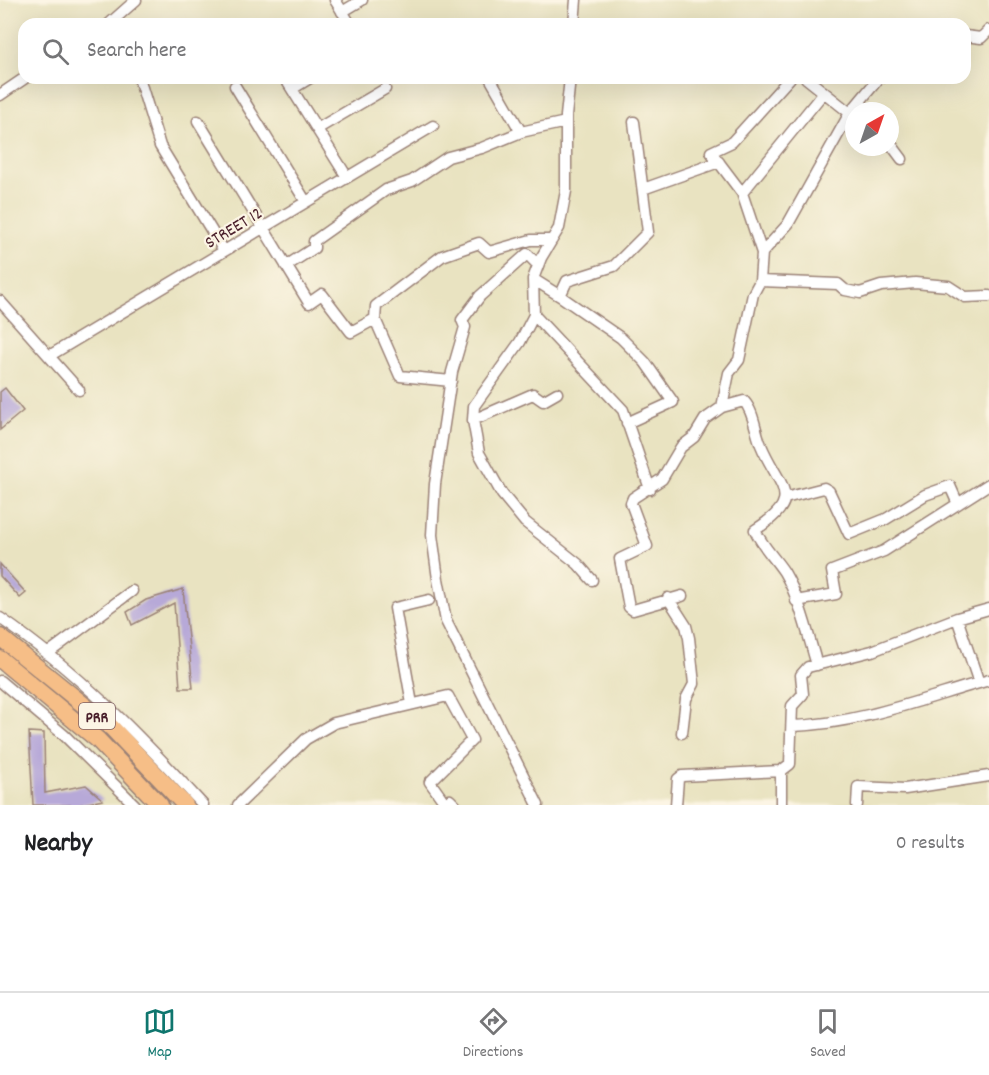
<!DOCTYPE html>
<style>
:root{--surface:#fff;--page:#f2f2f2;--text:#202124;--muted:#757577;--line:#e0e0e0;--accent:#0f766e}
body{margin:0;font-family:Dekko,sans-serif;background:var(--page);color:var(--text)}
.compass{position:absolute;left:845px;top:102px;width:54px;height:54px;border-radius:50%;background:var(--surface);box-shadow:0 6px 24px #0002;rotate:40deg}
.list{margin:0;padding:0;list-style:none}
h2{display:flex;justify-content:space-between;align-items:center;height:78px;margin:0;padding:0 24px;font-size:26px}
h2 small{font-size:20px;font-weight:400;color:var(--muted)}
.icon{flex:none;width:33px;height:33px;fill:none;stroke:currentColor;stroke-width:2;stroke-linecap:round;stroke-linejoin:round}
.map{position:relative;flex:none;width:989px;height:805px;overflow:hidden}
.search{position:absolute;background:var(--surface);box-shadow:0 6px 24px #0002;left:18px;right:18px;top:18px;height:66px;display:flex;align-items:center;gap:15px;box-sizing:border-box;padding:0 21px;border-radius:18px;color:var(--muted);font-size:22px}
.sheet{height:186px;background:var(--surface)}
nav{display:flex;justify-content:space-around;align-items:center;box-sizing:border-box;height:84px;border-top:2px solid var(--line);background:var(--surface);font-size:16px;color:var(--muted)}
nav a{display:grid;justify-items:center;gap:3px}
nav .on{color:var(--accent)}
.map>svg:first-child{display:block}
.building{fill:#b7a9d8}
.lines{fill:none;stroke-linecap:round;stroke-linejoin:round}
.minor-casing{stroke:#9a8176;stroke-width:13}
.highway-casing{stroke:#9a8176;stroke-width:19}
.minor{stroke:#fff;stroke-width:10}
.highway{stroke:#f6be87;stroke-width:16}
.labels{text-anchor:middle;stroke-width:4.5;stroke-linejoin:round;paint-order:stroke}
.shield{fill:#fcf5e5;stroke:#7f5f63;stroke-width:1.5}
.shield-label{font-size:16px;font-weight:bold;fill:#4a1f2b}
.street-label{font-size:18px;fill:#4a1f2b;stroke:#fcf5e5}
</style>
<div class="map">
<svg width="989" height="805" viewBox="0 0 989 805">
<rect width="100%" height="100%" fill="#fcf5e5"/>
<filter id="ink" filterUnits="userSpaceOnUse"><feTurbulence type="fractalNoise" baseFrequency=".0167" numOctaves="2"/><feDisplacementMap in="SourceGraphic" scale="12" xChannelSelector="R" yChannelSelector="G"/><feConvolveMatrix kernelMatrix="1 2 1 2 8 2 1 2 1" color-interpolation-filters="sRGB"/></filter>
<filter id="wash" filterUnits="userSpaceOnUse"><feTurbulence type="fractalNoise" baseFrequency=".008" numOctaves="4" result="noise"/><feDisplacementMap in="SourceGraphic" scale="24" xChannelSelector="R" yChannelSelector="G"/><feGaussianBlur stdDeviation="1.35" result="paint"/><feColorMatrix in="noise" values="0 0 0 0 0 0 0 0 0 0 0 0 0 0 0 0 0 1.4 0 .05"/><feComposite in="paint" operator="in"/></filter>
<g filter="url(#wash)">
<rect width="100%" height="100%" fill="#e9e3c1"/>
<g id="blocks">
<path class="building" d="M5,388L23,411L0,430V392Z
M0,564L26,593L20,598L0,576Z
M183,589L193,688H180L174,603L132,625L127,612L146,600Z
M29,732L44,733L45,793L86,785L103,800L78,805H33Z"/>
</g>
</g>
<g filter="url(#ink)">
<use href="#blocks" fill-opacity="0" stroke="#9a8176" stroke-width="1.5"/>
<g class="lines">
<g class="minor-casing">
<path id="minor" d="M335,0L350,24
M342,12L362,0
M109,24L136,0
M574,24L576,0
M965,36L981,38L989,30
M139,78L160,146L224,251
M285,78L347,177
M490,78L521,132
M570,78L566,116V191L559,228L541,258L533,279L534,315L520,342L474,406L473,420L479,453L502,494L525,522L578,564L592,580
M806,78L850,113
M235,86L306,202
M292,89L310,78
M0,95L25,78
M860,101L867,111
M198,121L309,303L322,294L351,332L375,319L400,376L451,381
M317,129L385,89
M890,143L902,159
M643,189L719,162
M742,193L711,152L732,142L790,78
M762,253L742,193L824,92
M286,266L314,248V241L386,190L412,181L448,157L482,148L521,132L566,122
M533,279L560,296L567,281L614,266L648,232L634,122
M760,281L838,284L845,290L860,293L881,286L915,283L948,286L965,297L989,296
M560,296L621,338L645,362L673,402L627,423
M0,301L79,390
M534,315L623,410L650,489
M375,319L376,306L442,256L479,243L489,252L531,240H552
M49,356L433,126
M722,407L729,373L739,360L753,294L760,281L762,253L788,224L850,113L879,78
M473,420L533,394L543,401L557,393
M785,498L824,488L829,491L849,534L886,519L925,495L950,486L958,504
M682,596L633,610L629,607L620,559L647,546L631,503L633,498L662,479L681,447L694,437L705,419L722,407L744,401C754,412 755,431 761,445C778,487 807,497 755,530C762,546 774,557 784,572C800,599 808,635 817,665
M668,598L686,626L689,638L694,684L686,699L682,733
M796,601L836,594L832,571L884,551L989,484
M0,618C76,670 141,737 203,805
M957,618L979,683
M47,654L132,591
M0,681L64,735L135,805
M412,704L395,608L429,600
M793,726C859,724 925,698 989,680
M238,805L306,739L334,723L448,696L472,740L430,782L445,803L450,800L455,805
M538,805L446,621L438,579L432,535L435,484L452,372L465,327L462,320L480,296L527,254L538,265
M676,805L678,779L682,776L781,771L790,764L792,706L803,694L801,675L808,667L872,651L957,618L989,609
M781,805V771
M857,805L858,787L905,789L989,776"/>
</g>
<g class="highway-casing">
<path id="highway" d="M0,637L112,728L185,805
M0,659L98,740L160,805"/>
</g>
<use href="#minor" class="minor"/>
<use href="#highway" class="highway"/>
</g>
</g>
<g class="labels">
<rect class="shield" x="79" y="703" width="36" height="26" rx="4.5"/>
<g class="shield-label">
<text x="97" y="722">PRR</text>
</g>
<g class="street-label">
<text transform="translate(233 227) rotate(-31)" y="6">STREET 12</text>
</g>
</g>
</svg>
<svg class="compass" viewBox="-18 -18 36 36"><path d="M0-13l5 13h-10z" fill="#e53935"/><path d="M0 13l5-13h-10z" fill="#757577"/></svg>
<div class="search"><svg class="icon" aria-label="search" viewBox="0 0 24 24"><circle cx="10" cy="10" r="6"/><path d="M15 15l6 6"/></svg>Search here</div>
</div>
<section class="sheet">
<h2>Nearby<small>0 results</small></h2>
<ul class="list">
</ul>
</section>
<nav>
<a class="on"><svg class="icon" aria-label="map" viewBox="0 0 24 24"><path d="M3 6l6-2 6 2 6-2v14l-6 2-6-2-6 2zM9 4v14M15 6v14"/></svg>Map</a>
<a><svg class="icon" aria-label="directions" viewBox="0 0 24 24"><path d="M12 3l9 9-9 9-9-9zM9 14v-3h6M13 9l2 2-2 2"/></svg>Directions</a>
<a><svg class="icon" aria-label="saved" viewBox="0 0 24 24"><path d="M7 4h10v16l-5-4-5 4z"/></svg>Saved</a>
</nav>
